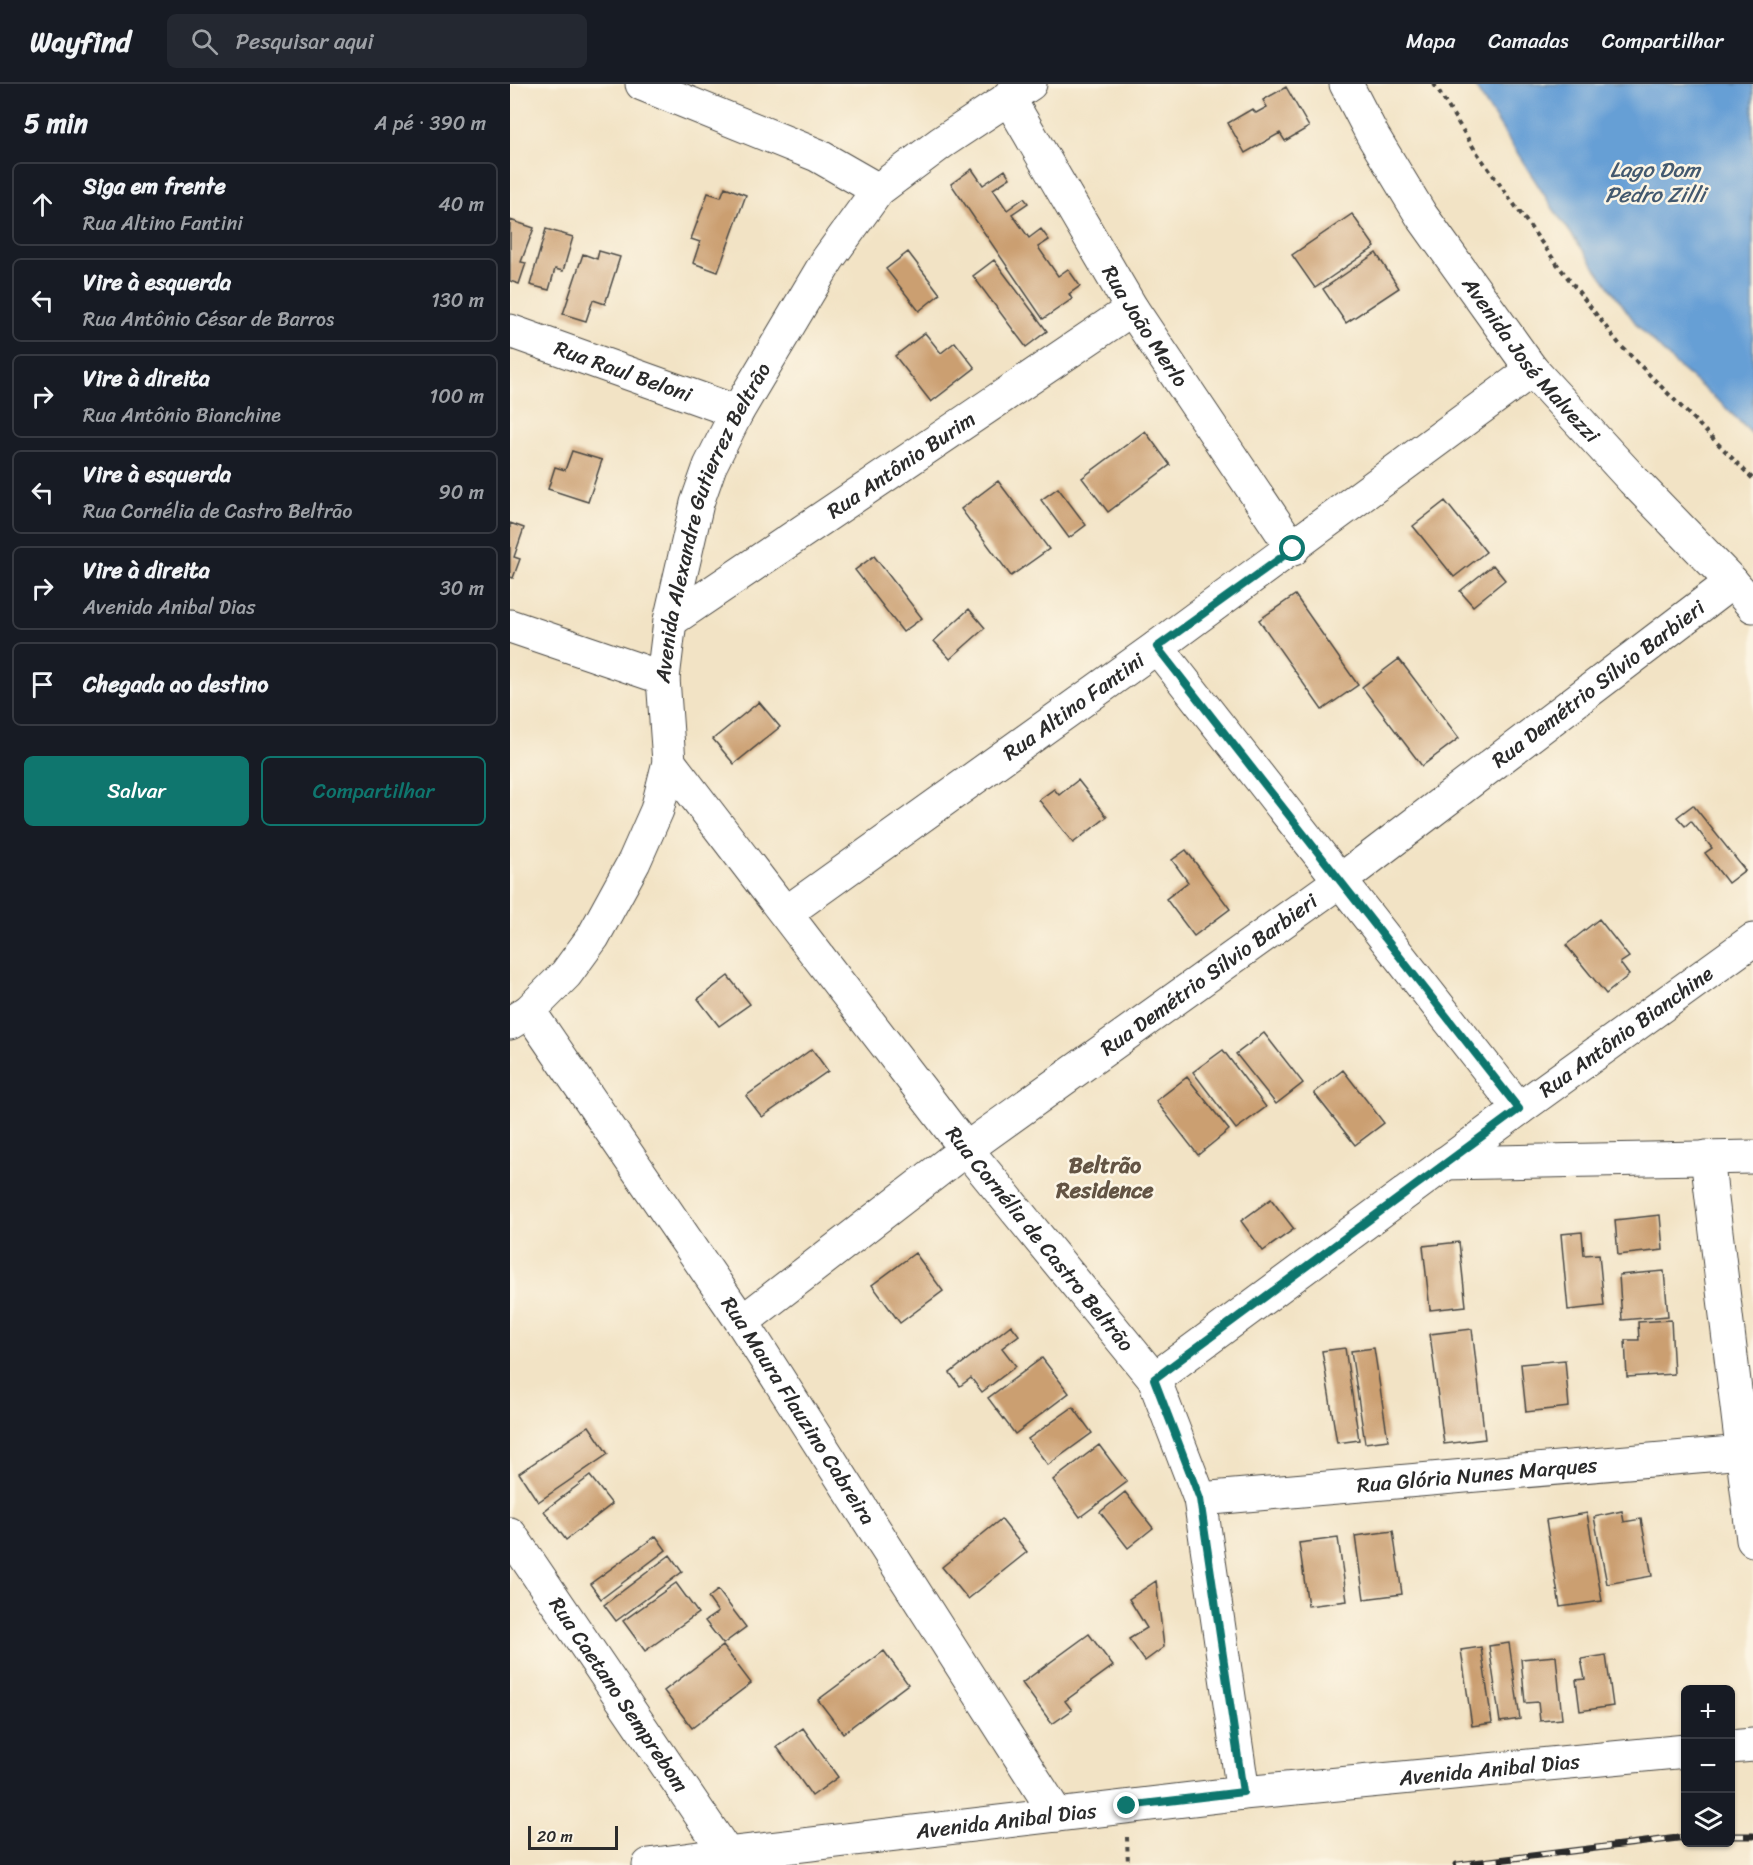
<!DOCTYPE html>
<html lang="pt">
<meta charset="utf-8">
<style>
:root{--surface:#171b24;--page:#242831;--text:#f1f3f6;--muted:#9ea1a6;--line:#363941;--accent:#0f766e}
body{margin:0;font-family:Sriracha,sans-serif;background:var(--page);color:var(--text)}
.controls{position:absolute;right:18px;bottom:18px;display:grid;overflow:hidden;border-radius:9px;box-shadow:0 2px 4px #0004}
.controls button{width:54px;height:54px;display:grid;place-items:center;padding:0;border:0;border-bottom:2px solid var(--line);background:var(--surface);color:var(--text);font:30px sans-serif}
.scale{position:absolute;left:18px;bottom:15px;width:90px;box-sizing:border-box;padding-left:6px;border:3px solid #2b2b2b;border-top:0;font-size:16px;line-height:21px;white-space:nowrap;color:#2b2b2b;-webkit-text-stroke:4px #fcf5e5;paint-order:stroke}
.stop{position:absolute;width:18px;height:18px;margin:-14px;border:4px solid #0f766e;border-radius:50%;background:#fff}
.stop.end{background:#0f766e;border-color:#fff;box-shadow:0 2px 6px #0008}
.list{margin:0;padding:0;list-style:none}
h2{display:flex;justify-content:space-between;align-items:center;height:78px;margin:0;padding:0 24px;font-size:26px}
h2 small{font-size:20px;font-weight:400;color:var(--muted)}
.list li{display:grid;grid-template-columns:39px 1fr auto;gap:18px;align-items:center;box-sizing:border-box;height:84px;margin:0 12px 12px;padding:0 12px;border:2px solid var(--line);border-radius:9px}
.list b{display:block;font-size:22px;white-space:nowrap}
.list p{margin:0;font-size:20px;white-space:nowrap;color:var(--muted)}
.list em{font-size:20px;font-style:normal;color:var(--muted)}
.actions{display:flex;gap:12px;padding:18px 24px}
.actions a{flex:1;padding:14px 0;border:2px solid var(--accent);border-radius:9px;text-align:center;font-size:21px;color:var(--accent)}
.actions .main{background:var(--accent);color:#fff}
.icon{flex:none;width:33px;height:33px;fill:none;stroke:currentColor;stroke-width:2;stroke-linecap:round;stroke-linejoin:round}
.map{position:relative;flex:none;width:1243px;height:1781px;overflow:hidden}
header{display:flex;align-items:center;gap:36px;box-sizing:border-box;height:84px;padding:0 30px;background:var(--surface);border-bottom:2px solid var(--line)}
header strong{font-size:28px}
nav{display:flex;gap:33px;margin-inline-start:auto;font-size:21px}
.search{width:420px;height:54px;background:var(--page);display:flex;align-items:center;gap:15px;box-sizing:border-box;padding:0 21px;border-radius:9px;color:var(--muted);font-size:22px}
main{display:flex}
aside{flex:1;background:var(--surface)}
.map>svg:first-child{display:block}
.water{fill:#669fd5;stroke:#486580;stroke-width:1.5}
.building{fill:#cb9f71}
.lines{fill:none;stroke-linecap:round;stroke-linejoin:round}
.street-casing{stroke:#494742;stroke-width:35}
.path{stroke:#494742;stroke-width:4;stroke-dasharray:4.5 4.5;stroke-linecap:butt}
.street{stroke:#fff;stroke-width:33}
.rail-casing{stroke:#2b2b2b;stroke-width:7}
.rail{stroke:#fcf5e5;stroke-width:4.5;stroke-dasharray:14;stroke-linecap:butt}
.route{stroke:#0f766e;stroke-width:8}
.labels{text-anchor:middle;stroke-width:5;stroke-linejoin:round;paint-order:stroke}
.street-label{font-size:21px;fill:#2b2b2b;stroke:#fcf5e5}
.water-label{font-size:22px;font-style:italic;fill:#43596f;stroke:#fcf5e5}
.neighbourhood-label{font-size:22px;font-weight:bold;fill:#635444;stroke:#fcf5e5}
</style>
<header>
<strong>Wayfind</strong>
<div class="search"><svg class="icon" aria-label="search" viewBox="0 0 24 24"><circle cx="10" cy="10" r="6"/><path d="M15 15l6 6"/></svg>Pesquisar aqui</div>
<nav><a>Mapa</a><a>Camadas</a><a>Compartilhar</a></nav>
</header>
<main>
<aside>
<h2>5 min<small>A pé · 390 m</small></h2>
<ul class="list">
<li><svg class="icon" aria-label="ahead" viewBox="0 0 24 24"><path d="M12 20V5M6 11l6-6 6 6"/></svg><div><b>Siga em frente</b><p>Rua Altino Fantini</p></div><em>40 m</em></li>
<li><svg class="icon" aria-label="left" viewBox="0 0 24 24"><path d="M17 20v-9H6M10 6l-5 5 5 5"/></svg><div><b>Vire à esquerda</b><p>Rua Antônio César de Barros</p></div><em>130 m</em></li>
<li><svg class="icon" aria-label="right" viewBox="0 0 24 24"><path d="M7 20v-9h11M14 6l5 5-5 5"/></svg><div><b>Vire à direita</b><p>Rua Antônio Bianchine</p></div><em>100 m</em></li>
<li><svg class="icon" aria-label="left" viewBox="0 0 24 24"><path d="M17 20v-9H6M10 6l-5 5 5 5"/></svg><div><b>Vire à esquerda</b><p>Rua Cornélia de Castro Beltrão</p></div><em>90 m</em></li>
<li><svg class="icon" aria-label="right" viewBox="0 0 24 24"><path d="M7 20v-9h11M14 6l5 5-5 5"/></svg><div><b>Vire à direita</b><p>Avenida Anibal Dias</p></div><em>30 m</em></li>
<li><svg class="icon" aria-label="arrive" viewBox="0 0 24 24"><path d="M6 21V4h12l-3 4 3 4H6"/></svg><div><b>Chegada ao destino</b></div></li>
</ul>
<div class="actions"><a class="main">Salvar</a><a>Compartilhar</a></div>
</aside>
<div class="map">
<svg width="1243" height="1781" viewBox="0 0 1243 1781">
<rect width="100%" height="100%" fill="#fcf5e5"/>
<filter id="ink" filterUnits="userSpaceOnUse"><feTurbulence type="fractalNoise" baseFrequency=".0167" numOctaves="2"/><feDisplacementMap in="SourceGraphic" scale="12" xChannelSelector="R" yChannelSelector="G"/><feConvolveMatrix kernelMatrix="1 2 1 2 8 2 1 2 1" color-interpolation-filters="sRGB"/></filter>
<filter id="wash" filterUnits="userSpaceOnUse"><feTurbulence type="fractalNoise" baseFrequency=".008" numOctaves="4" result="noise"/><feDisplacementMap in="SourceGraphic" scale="24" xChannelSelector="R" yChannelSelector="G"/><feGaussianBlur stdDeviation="1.35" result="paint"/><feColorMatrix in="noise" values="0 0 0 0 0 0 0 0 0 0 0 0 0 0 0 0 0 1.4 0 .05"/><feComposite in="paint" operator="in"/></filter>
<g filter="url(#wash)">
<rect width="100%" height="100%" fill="#f2e3c5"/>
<path class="water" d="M963,0H1243V351L1212,320L1166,281L1127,241L1044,126Z"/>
<g id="blocks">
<path class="building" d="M776,3L799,43L775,57L770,49L735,69L718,39L742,25L746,29L757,23L753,16Z
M462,85L473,101L495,86L500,94L483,105L497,126L514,114L518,119L502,130L519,154L531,145L539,156L528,163L548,192L558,185L570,202L559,210L562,215L533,235L441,100Z
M215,103L236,111L208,188L183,179L190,158L181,155L198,109L211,113Z
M842,130L865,163L805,204L782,171Z
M0,136L24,144L11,178L16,179L9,200L0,197Z
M36,145L63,153L53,187L45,185L39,206L20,201Z
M89,167L110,173L95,220L83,216L76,237L53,230L73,170L87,175Z
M398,168L430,210L409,227L376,185Z
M866,169L889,204L836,239L813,205Z
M484,176L537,247L516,263L463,192Z
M415,249L431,269L445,258L465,284L421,318L385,272Z
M635,347L660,381L598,428L572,394Z
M62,367L92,376L78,418L38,405L45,383L55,386Z
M488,397L539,465L501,492L451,425Z
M548,404L576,441L559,454L531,416Z
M935,417L976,468L944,493L903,442Z
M0,439L14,444L4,473L10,475L3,494L0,493Z
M364,472L412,534L393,548L345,486Z
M983,481L995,496L963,522L950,507Z
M785,511L848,601L812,626L749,536Z
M459,525L475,544L440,575L424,557Z
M889,575L949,654L912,682L852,603Z
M249,618L270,643L224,680L203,655Z
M568,696L597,733L563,759L529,716L544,705L549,711Z
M1183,721L1235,786L1218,799L1195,769L1202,764L1181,737L1175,742L1167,733Z
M676,766L720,825L684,852L656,815L678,798L662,776Z
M1089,835L1119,873L1110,879L1119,891L1096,910L1056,861Z
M218,892L240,920L209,942L188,915Z
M754,949L793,999L766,1020L726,970Z
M302,965L318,987L252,1033L236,1012Z
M713,966L756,1023L726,1045L683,988Z
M833,986L874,1039L845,1061L804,1009Z
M677,993L719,1046L688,1071L646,1017Z
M761,1115L784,1145L753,1167L731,1137Z
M1150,1131L1153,1166L1108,1171L1105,1136Z
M1072,1148L1074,1171L1089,1170L1094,1222L1058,1226L1051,1150Z
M949,1158L956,1222L920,1226L913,1162Z
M405,1169L433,1207L390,1239L362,1201Z
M1154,1187L1158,1232L1112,1236L1109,1191Z
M1161,1236L1164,1290L1117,1293L1115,1256H1129L1128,1238Z
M501,1241L509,1251L492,1264L506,1282L472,1308L461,1294L450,1302L440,1289Z
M962,1245L975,1355L934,1360L920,1250Z
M835,1264L849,1356L827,1359L812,1267Z
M864,1264L878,1356L855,1359L841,1267Z
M532,1274L559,1309L505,1350L478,1314Z
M1055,1276L1059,1323L1016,1328L1011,1280Z
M563,1323L582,1349L538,1381L518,1355Z
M79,1342L98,1370L28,1418L9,1389Z
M589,1361L617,1398L570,1433L543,1396Z
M80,1392L102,1420L56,1456L34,1427Z
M615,1408L643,1444L618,1464L590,1428Z
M1112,1427L1114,1438L1131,1435L1142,1492L1097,1500L1084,1433Z
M1077,1429L1092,1517L1050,1523L1036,1436Z
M491,1435L517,1468L458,1515L432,1483Z
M883,1447L892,1510L854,1515L845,1452Z
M146,1452L156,1466L91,1515L80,1500Z
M828,1454L837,1517L798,1522L789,1459Z
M160,1471L172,1488L106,1537L94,1521Z
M646,1497L654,1563L635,1577L619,1555L637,1544L619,1515Z
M166,1499L188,1529L135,1567L113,1537Z
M208,1506L236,1543L213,1560L195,1537L208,1528L198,1514Z
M579,1550L603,1582L555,1617L562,1626L542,1640L512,1599Z
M999,1559L1010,1635L990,1638L979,1562Z
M213,1562L241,1599L182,1644L154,1607Z
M971,1563L982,1639L962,1642L951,1566Z
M374,1567L398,1600L333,1649L308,1616Z
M1096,1571L1103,1622L1070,1627L1066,1596L1075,1595L1071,1575Z
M1046,1572L1052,1635L1030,1637L1028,1618L1015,1619L1011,1575Z
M293,1644L328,1693L302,1712L267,1663Z"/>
</g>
</g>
<g filter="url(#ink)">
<use href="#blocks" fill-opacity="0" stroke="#494742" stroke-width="1.5"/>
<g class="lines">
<g class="street-casing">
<g id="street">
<path d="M132,0L307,71L368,106"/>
<path id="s1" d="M836,0L863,52L911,131L1022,286L1123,396L1222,498L1243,522"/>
<path id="s2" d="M498,13L622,225L783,465"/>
<path id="s3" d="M0,247L227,328"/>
<path id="s4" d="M160,537L622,225"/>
<path d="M0,542L153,594"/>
<path d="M647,563L1009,1025"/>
<path id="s5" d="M159,678L456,1065L644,1295L690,1415L733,1709"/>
<path id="s6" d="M276,829L647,563L1022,286"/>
<path id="s7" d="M19,927L232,1238L547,1731"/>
<path id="s8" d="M0,939L19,927L56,890L83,853L124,778L147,726L159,678L153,594L160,537L187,419L200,382L227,328L318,175L368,106L431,59L520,0"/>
<path d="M1197,1073L1243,1456"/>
<path d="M935,1079L1243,1073"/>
<path id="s9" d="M232,1238L456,1065L831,796L1222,498"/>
<path id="s10" d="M644,1295L1009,1025L1243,856"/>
<path id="s11" d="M690,1415L1233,1368H1243"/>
<path id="s12" d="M0,1450L217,1770"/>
<path d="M1220,1663L1243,1661"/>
<path id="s13" d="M139,1781L217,1770L733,1709L1176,1667"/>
</g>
</g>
<path class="path" d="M924,0L965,66L1047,180L1110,261L1243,395
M617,1753L618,1781"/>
<use href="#street" class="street"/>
<g class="rail-casing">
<path id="rail" d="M1220,1752H1243
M947,1781L1176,1753"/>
</g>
<use href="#rail" class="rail"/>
</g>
</g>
<g class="lines" filter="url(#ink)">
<path class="route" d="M617,1722L733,1708L690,1415L644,1295L1009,1025L647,563L783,465"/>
</g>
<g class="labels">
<g class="street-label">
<text dy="7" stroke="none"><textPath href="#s2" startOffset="267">Rua João Merlo</textPath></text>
<text dy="7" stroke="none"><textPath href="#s1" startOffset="333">Avenida José Malvezzi</textPath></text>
<text dy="7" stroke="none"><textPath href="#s3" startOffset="120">Rua Raul Beloni</textPath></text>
<text dy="7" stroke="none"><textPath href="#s4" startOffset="279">Rua Antônio Burim</textPath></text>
<text dy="7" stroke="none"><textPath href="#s8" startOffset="561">Avenida Alexandre Gutierrez Beltrão</textPath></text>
<text dy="7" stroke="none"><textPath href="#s9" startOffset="1068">Rua Demétrio Sílvio Barbieri</textPath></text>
<text dy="7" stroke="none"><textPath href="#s6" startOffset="354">Rua Altino Fantini</textPath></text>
<text dy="7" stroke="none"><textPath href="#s9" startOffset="582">Rua Demétrio Sílvio Barbieri</textPath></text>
<text dy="7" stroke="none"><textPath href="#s10" startOffset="586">Rua Antônio Bianchine</textPath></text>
<text dy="7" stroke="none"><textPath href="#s5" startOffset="604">Rua Cornélia de Castro Beltrão</textPath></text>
<text dy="7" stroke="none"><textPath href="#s7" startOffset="482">Rua Maura Flauzino Cabreira</textPath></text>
<text dy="7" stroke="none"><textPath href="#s11" startOffset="278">Rua Glória Nunes Marques</textPath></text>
<text dy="7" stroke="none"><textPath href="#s12" startOffset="194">Rua Caetano Semprebom</textPath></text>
<text dy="7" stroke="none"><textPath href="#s13" startOffset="846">Avenida Anibal Dias</textPath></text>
<text dy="7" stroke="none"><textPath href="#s13" startOffset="360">Avenida Anibal Dias</textPath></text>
</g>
<g class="water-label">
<text x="1145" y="93">Lago Dom<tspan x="1145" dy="25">Pedro Zilli</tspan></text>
</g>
<g class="neighbourhood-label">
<text x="595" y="1089">Beltrão<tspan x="595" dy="25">Residence</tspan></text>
</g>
</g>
</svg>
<div class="controls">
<button>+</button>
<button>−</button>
<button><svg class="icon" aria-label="layers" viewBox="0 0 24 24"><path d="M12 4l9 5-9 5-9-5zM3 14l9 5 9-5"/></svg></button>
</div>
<div class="scale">20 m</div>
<div class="stop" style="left:783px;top:465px"></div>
<div class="stop end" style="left:617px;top:1722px"></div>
</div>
</main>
